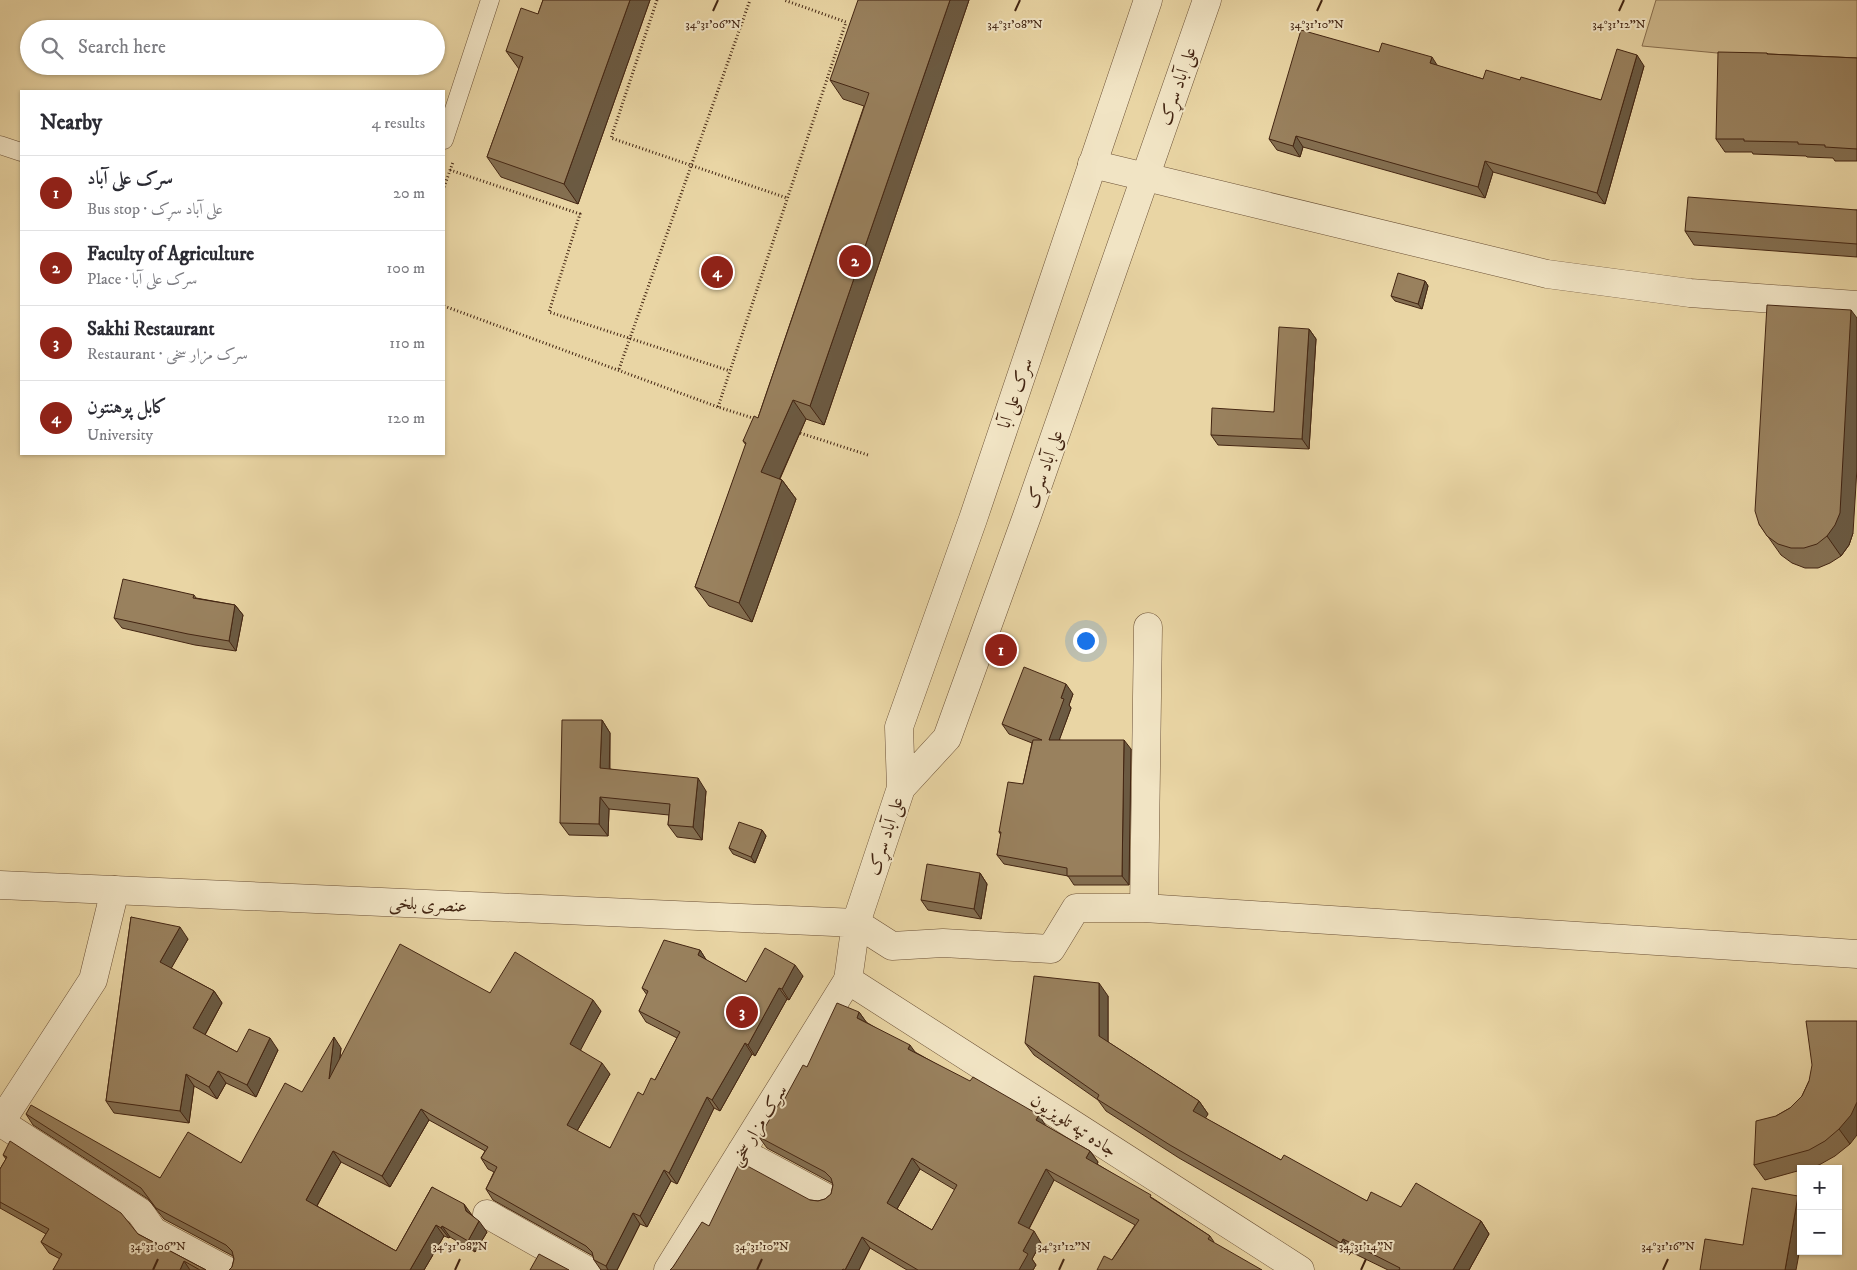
<!DOCTYPE html>
<meta charset="utf-8">
<style>
:root{--surface:#fff;--page:#f7f7f7;--text:#2b2b33;--muted:#7c7c81;--line:#e1e1e2;--accent:#8f2418}
body{margin:0;font-family:"IM FELL DW Pica",Amiri,serif;background:var(--page);color:var(--text)}
.controls{position:absolute;right:15px;bottom:15px;display:grid;overflow:hidden;border-radius:0px;box-shadow:0 1px 4px #0004}
.controls button{width:45px;height:45px;display:grid;place-items:center;padding:0;border:0;border-bottom:1px solid var(--line);background:var(--surface);color:var(--text);font:25px sans-serif}
.you{position:absolute;left:1085px;top:640px;width:18px;height:18px;margin:-12px;border:4px solid #fff;border-radius:50%;background:#1a73e8;box-shadow:0 0 0 8px #1a73e833}
.badge{display:grid;place-items:center;width:32px;height:32px;border-radius:50%;background:var(--accent);color:#fff;font-size:16px;font-weight:700}
.pin{position:absolute;translate:-50% -50%;border:2px solid #fff;box-shadow:0 1px 5px #0006}
.list{margin:0;padding:0;list-style:none}
h2{display:flex;justify-content:space-between;align-items:center;height:65px;margin:0;padding:0 20px;font-size:21px}
h2 small{font-size:16px;font-weight:400;color:var(--muted)}
.list li{display:grid;grid-template-columns:32px 1fr auto;gap:15px;align-items:center;box-sizing:border-box;height:75px;padding:0 20px;border-top:1px solid var(--line)}
.list b{display:block;font-size:19px;white-space:nowrap}
.list p{margin:0;font-size:16px;white-space:nowrap;color:var(--muted)}
.list em{font-size:16px;font-style:normal;color:var(--muted)}
.icon{flex:none;width:28px;height:28px;fill:none;stroke:currentColor;stroke-width:2;stroke-linecap:round;stroke-linejoin:round}
.map{position:relative;flex:none;width:1857px;height:1270px;overflow:hidden}
.search{position:absolute;background:var(--surface);box-shadow:0 1px 4px #0004;left:20px;top:20px;width:425px;height:55px;display:flex;align-items:center;gap:12px;box-sizing:border-box;padding:0 18px;border-radius:28px;color:var(--muted);font-size:19px}
.panel{position:absolute;background:var(--surface);box-shadow:0 1px 4px #0004;left:20px;top:90px;width:425px;height:365px;border-radius:0px}
.map>svg:first-child{display:block}
.green{fill:#cdb78b;stroke:#886e4e}
.lines{fill:none;stroke-linecap:round;stroke-linejoin:round}
.service-casing{stroke:#6c5136;stroke-width:19}
.minor-casing{stroke:#6c5136;stroke-width:29}
.tertiary-casing{stroke:#6c5136;stroke-width:29}
.path{stroke:#432512;stroke-width:3;stroke-dasharray:1 2.5;stroke-linecap:butt}
.service{stroke:#f1e4c4;stroke-width:18}
.minor{stroke:#f1e4c4;stroke-width:28}
.tertiary{stroke:#f1e4c4;stroke-width:28}
.wall{fill:#846f51;stroke:#432512;fill-rule:evenodd}
.shaded-wall{fill:#6b5a42;stroke:#432512}
.building{fill:#99815e;stroke:#432512;fill-rule:evenodd}
.ticks{fill:none;stroke:#432512;stroke-width:2}
.labels{text-anchor:middle;stroke-width:4;stroke-linejoin:round;paint-order:stroke}
.street-label{font-size:18px;fill:#432512;stroke:#f1e4c4}
.ticks-label{font-size:12px;text-anchor:middle;fill:#432512;stroke:#f1e4c4;stroke-width:4;stroke-linejoin:round;paint-order:stroke}
</style>
<div class="map">
<svg width="1857" height="1270" viewBox="0 0 1857 1270">
<rect width="100%" height="100%" fill="#e9d5a4"/>
<filter id="stains"><feTurbulence type="fractalNoise" baseFrequency=".004" numOctaves="4"/><feColorMatrix values="0 0 0 0 .2 0 0 0 0 .09 0 0 0 0 .02 0 0 0 .5 -.17"/></filter>
<radialGradient id="worn" r=".72"><stop offset=".6" stop-color="#630" stop-opacity="0"/><stop offset="1" stop-color="#630" stop-opacity=".3"/></radialGradient>
<path class="green" d="M1656,0H1857V66L1642,46Z"/>
<g class="lines">
<g class="service-casing">
<path id="service" d="M444,140L490,0
M0,145L21,152"/>
</g>
<g class="minor-casing">
<path id="minor" d="M1092,164L1547,274L1690,293L1857,305
M1144,908L1148,627
M856,923L892,946L943,943L1051,949L1076,908H1144L1857,954
M0,1122L140,1212L153,1231L226,1270
M0,1123L93,980L115,890
M741,1152L825,1197
M487,1214L586,1270
M668,1270L848,980"/>
</g>
<g class="tertiary-casing">
<path id="tertiary" d="M1207,0L1027,516L947,738L901,788L856,923L848,980L1300,1270
M901,788L899,727L973,519L1148,0
M0,885L856,923"/>
</g>
<path class="path" d="M657,0L611,138L787,198
M450,170L580,214L549,312L730,371
M444,187L453,162
M444,306L718,407L756,419
M619,369L750,0
M718,407L846,22L784,0
M797,432L868,455"/>
<use href="#service" class="service"/>
<use href="#minor" class="minor"/>
<use href="#tertiary" class="tertiary"/>
</g>
<path class="wall" d="M543,0H650L578,204L501,177L487,157L519,69L506,51L538,14Z
M969,0L824,425L806,419L780,479L782,480L796,499L752,622L709,606L695,587L746,445L743,441L758,418L864,106L843,99L830,80Z
M1379,52L1438,66L1483,79L1520,80L1601,100L1644,66L1605,204L1493,172L1485,198L1303,147L1300,157L1277,150L1269,139Z
M1767,53L1768,54L1857,58V161H1835L1833,158L1807,157L1806,156L1753,154L1752,152H1725L1716,139Z
M1857,210V257L1694,245L1685,231Z
M1425,281L1428,286L1422,309L1395,301L1391,296Z
M1309,329L1316,339L1309,449L1218,445L1211,435L1274,412Z
M1759,524L1853,533L1849,545L1841,556L1830,563L1818,568H1805L1792,563L1781,555Z
M194,595L196,598L235,605L243,615L236,651L195,645L122,628L114,618Z
M1073,694L1069,705L1071,708L1059,740L1131,749L1129,885H1074L1068,876L1004,864L997,855L1001,835L999,832L1023,784L1032,743L1009,734L1002,724Z
M602,720L610,733V769L706,791L702,840L677,837L668,825L669,815L609,809L608,836L569,835L560,823Z
M762,830L766,836L755,863L733,854L729,848Z
M980,873L987,884L981,919L928,910L921,900Z
M131,917L188,939L171,968L214,991L222,1003L205,1035L237,1052L278,1050L256,1097L226,1083L217,1099L194,1086L189,1123L114,1113L106,1101Z
M700,950L706,960L746,982L803,976L789,1000L787,999L755,1056L752,1054L720,1111L714,1108L677,1184L671,1181L647,1227L640,1224L617,1270H601L594,1260L593,1256L493,1200L486,1189L494,1172L488,1169L481,1158L485,1151L429,1120L390,1187L341,1162L317,1206L396,1251L432,1187L472,1215L487,1232L475,1252L450,1237L449,1238L444,1236L424,1270H229L232,1267L234,1259L233,1256L164,1219L148,1199L33,1125L26,1114L160,1178L241,1163L341,1048L340,1058L490,993L601,1011L580,1050L610,1074L577,1131L610,1148L643,1095L655,1080L677,1038L646,1022L639,1011L647,995L642,988Z
M1108,996V1042L1199,1101L1208,1114L1205,1118L1281,1160L1367,1201L1481,1221L1489,1234L1469,1270H1388L1351,1252L1349,1255L1179,1158L1106,1111L1098,1100L1034,1055L1025,1043Z
M859,1012L866,1022L915,1052L1090,1151L1098,1162L1097,1164L1154,1199L1210,1236L1214,1242L1112,1260L1135,1225L1054,1180L1029,1229L1041,1243L1032,1259L1036,1265L1033,1270H907L870,1248L859,1270H670L673,1267L709,1226L810,1200L818,1201L825,1199L831,1194L833,1185L832,1183L767,1148L759,1137L784,1100L807,1067ZM920,1169L955,1190L932,1230L897,1209Z
M1809,1081L1850,1144L1835,1156L1819,1165L1805,1169H1801V1170L1765,1180L1754,1165L1776,1116L1790,1108L1802,1096Z
M3,1155L138,1234L206,1270H53L60,1259L49,1253L41,1242L46,1234L0,1208V1169L6,1159Z"/>
<path class="shaded-wall" d="M630,0H650L578,204L564,184Z
M950,0H969L824,425L810,406Z
M1637,55L1644,66L1605,204L1597,193Z
M1432,57L1439,68L1430,63Z
M1296,136L1303,147L1300,157L1293,146Z
M1485,161L1493,172L1485,198L1478,187Z
M1425,281L1428,286L1422,309L1418,304Z
M1851,310L1857,318V468L1853,533L1849,545L1841,556L1827,536Z
M1309,329L1316,339L1309,449L1302,439Z
M793,400L806,419L774,491L761,472Z
M782,480L796,499L752,622L739,603Z
M235,605L243,615L236,651L229,641Z
M1066,684L1073,694L1069,705L1071,708L1056,749L1049,740L1061,698Z
M602,720L610,733L609,781L600,768Z
M1124,740L1131,749L1129,885L1122,876Z
M698,778L706,791L702,840L693,827Z
M600,797L609,809L608,836L599,824Z
M762,830L766,836L755,863L751,857Z
M980,873L987,884L981,919L974,909Z
M180,927L188,939L168,974L160,962Z
M700,950L707,961L698,955Z
M795,965L803,976L789,1000L782,989Z
M1099,983L1108,996V1048L1099,1036Z
M779,988L787,999L755,1056L748,1045Z
M214,991L222,1003L202,1040L193,1028Z
M593,1000L601,1011L578,1055L570,1044Z
M859,1012L867,1023L857,1018Z
M334,1037L341,1048L336,1090L329,1079Z
M270,1038L278,1050L256,1097L247,1085Z
M745,1043L752,1054L720,1111L712,1100Z
M910,1045L918,1056L908,1049Z
M602,1063L610,1074L574,1136L567,1125Z
M218,1071L226,1083L217,1099L209,1087Z
M186,1074L194,1086L189,1123L180,1111Z
M707,1097L714,1108L677,1184L669,1173Z
M1199,1101L1208,1114L1202,1124L1193,1111Z
M1857,1102V1135L1850,1144L1839,1129Z
M421,1109L429,1120L390,1187L382,1176Z
M1039,1115L1046,1126L1043,1132L1036,1120Z
M333,1151L341,1162L314,1211L306,1200Z
M1090,1151L1098,1162L1094,1169L1086,1158Z
M912,1158L920,1169L894,1214L887,1203Z
M1046,1169L1054,1180L1026,1234L1018,1223Z
M664,1170L671,1181L647,1227L640,1216Z
M1798,1196L1801,1200V1243L1796,1270H1785Z
M464,1204L472,1215L466,1211Z
M633,1213L640,1224L617,1270H608L606,1266Z
M479,1221L487,1232L475,1252L468,1241Z
M1481,1221L1489,1234L1469,1270H1453Z
M436,1225L444,1236L424,1270H410Z
M442,1226L450,1237L449,1238L441,1228Z
M1034,1231L1041,1243L1032,1259L1036,1265L1033,1270H1019L1023,1251Z
M862,1237L870,1248L859,1270H845Z
M1343,1239L1351,1252L1349,1255L1341,1243Z
M184,1261L190,1270H180Z"/>
<path class="building" d="M543,0H630L564,184L487,157L523,57L506,51L521,8L538,14Z
M858,0H950L810,406L793,400L761,472L782,480L739,603L695,587L746,443L743,441L754,416L758,418L869,93L830,80Z
M1301,30L1379,52L1382,43L1432,57L1430,63L1483,79L1486,70L1520,80L1521,77L1601,100L1617,49L1637,55L1597,193L1485,161L1478,187L1296,136L1293,146L1269,139Z
M1718,52L1767,53V54L1857,58V149L1825,147V145L1798,144V142L1744,141V139H1716Z
M1688,197L1857,210V244L1685,231Z
M1398,273L1425,281L1418,304L1391,296Z
M1767,305L1851,310L1840,513L1835,525L1827,536L1817,544L1804,548H1791L1778,544L1767,536L1759,524L1755,511Z
M1279,327L1309,329L1302,439L1211,435L1212,408L1274,412Z
M123,579L194,595L193,598L235,605L229,641L188,634L114,618Z
M1024,667L1066,684L1061,698L1064,699L1049,740H1124L1122,876H1067V868L997,855L1001,832H999L1008,782L1023,784L1033,740H1042L1002,724Z
M562,720H602L600,768L698,778L693,827L668,825L670,804L600,797L599,824L560,823Z
M739,822L762,830L751,857L729,848Z
M927,864L980,873L974,909L921,900Z
M131,917L180,927L160,962L214,991L193,1028L237,1052L249,1029L270,1038L247,1085L218,1071L209,1087L186,1074L180,1111L106,1101Z
M664,940L700,950L698,955L746,982L765,948L795,965L782,989L779,988L748,1045L745,1043L712,1100L707,1097L669,1173L664,1170L640,1216L633,1213L606,1266L594,1260L592,1252L586,1246L486,1189L497,1167L481,1158L488,1147L421,1109L382,1176L333,1151L306,1200L396,1251L432,1187L464,1204L466,1211L479,1221L468,1241L442,1226L441,1228L436,1225L410,1270H229L232,1267L234,1259L232,1251L226,1245L156,1208L141,1188L26,1114L31,1105L160,1178L188,1132L241,1163L285,1083L302,1092L334,1037L329,1079L400,944L490,993L515,952L593,1000L570,1044L602,1063L567,1125L610,1148L638,1092L643,1095L651,1078L655,1080L680,1032L639,1011L648,991L642,988Z
M1034,976L1099,983V1036L1199,1101L1193,1111L1281,1160L1284,1155L1367,1201L1371,1192L1401,1207L1416,1183L1481,1221L1453,1270H1399L1400,1268L1343,1239L1341,1243L1170,1145L1097,1099L1099,1095L1025,1043Z
M837,1003L859,1012L857,1018L910,1045L908,1049L970,1081L973,1077L1039,1115L1036,1120L1090,1151L1086,1158L1151,1195L1150,1197L1210,1236L1208,1239L1262,1270H1097L1104,1256L1112,1260L1139,1220L1046,1169L1018,1223L1034,1231L1023,1251L1028,1254L1019,1270H918L862,1237L845,1270L843,1269L842,1270H670L673,1267L702,1222L709,1226L740,1162L810,1200L818,1201L825,1199L831,1194L833,1185L831,1178L825,1172L759,1137L782,1099L784,1100L803,1065L807,1067ZM912,1158L957,1185L932,1230L887,1203Z
M1806,1021H1857V1102L1851,1115L1839,1129L1825,1141L1809,1150L1754,1165L1756,1121L1776,1116L1790,1108L1802,1096L1809,1081L1812,1065Z
M10,1141L121,1213L138,1234L206,1270H200L184,1261L180,1270H53L62,1254L41,1242L49,1229L0,1202V1169L7,1157L3,1155Z
M1752,1188L1798,1196L1785,1270H1700L1705,1239L1743,1245Z
M539,1254L569,1270H530Z"/>
<path class="ticks" d="M713,11L718,0M1015,11L1020,0M1317,11L1322,0M1619,11L1624,0M153,1270L158,1259M455,1270L460,1259M757,1270L762,1259M1059,1270L1064,1259M1361,1270L1366,1259M1663,1270L1668,1259"/>
<g class="labels">
<g class="street-label">
<text transform="translate(1177 86) rotate(-71)" y="6">علی آباد سړک</text>
<text transform="translate(1015 393) rotate(-71)" y="6">سرک علی آبا</text>
<text transform="translate(1044 469) rotate(-71)" y="6">علی آباد سړک</text>
<text transform="translate(885 836) rotate(-72)" y="6">علی آباد سړک</text>
<text transform="translate(428 904) rotate(3)" y="6">عنصری بلخی</text>
<text transform="translate(758 1125) rotate(-58)" y="6">سرک مزار سخی</text>
<text transform="translate(1074 1125) rotate(33)" y="6">جاده تپه تلویزیون</text>
</g>
</g>
<g class="ticks-label">
<text x="713" y="28">34°31'06"N</text>
<text x="1015" y="28">34°31'08"N</text>
<text x="1317" y="28">34°31'10"N</text>
<text x="1619" y="28">34°31'12"N</text>
<text x="158" y="1250">34°31'06"N</text>
<text x="460" y="1250">34°31'08"N</text>
<text x="762" y="1250">34°31'10"N</text>
<text x="1064" y="1250">34°31'12"N</text>
<text x="1366" y="1250">34°31'14"N</text>
<text x="1668" y="1250">34°31'16"N</text>
</g>
<rect width="100%" height="100%" filter="url(#stains)"/>
<rect width="100%" height="100%" fill="url(#worn)"/>
</svg>
<div class="controls">
<button>+</button>
<button>−</button>
</div>
<div class="you"></div>
<div class="pin badge" style="left:1001px;top:650px">1</div>
<div class="pin badge" style="left:855px;top:261px">2</div>
<div class="pin badge" style="left:742px;top:1012px">3</div>
<div class="pin badge" style="left:717px;top:272px">4</div>
<div class="search"><svg class="icon" aria-label="search" viewBox="0 0 24 24"><circle cx="10" cy="10" r="6"/><path d="M15 15l6 6"/></svg>Search here</div>
<section class="panel">
<h2>Nearby<small>4 results</small></h2>
<ul class="list">
<li><span class="badge">1</span><div><b>سرک علی آباد</b><p>Bus stop · علی آباد سړک</p></div><em>20 m</em></li>
<li><span class="badge">2</span><div><b>Faculty of Agriculture</b><p>Place · سرک علی آبا</p></div><em>100 m</em></li>
<li><span class="badge">3</span><div><b>Sakhi Restaurant</b><p>Restaurant · سرک مزار سخی</p></div><em>110 m</em></li>
<li><span class="badge">4</span><div><b>کابل پوهنتون</b><p>University</p></div><em>120 m</em></li>
</ul>
</section>
</div>
